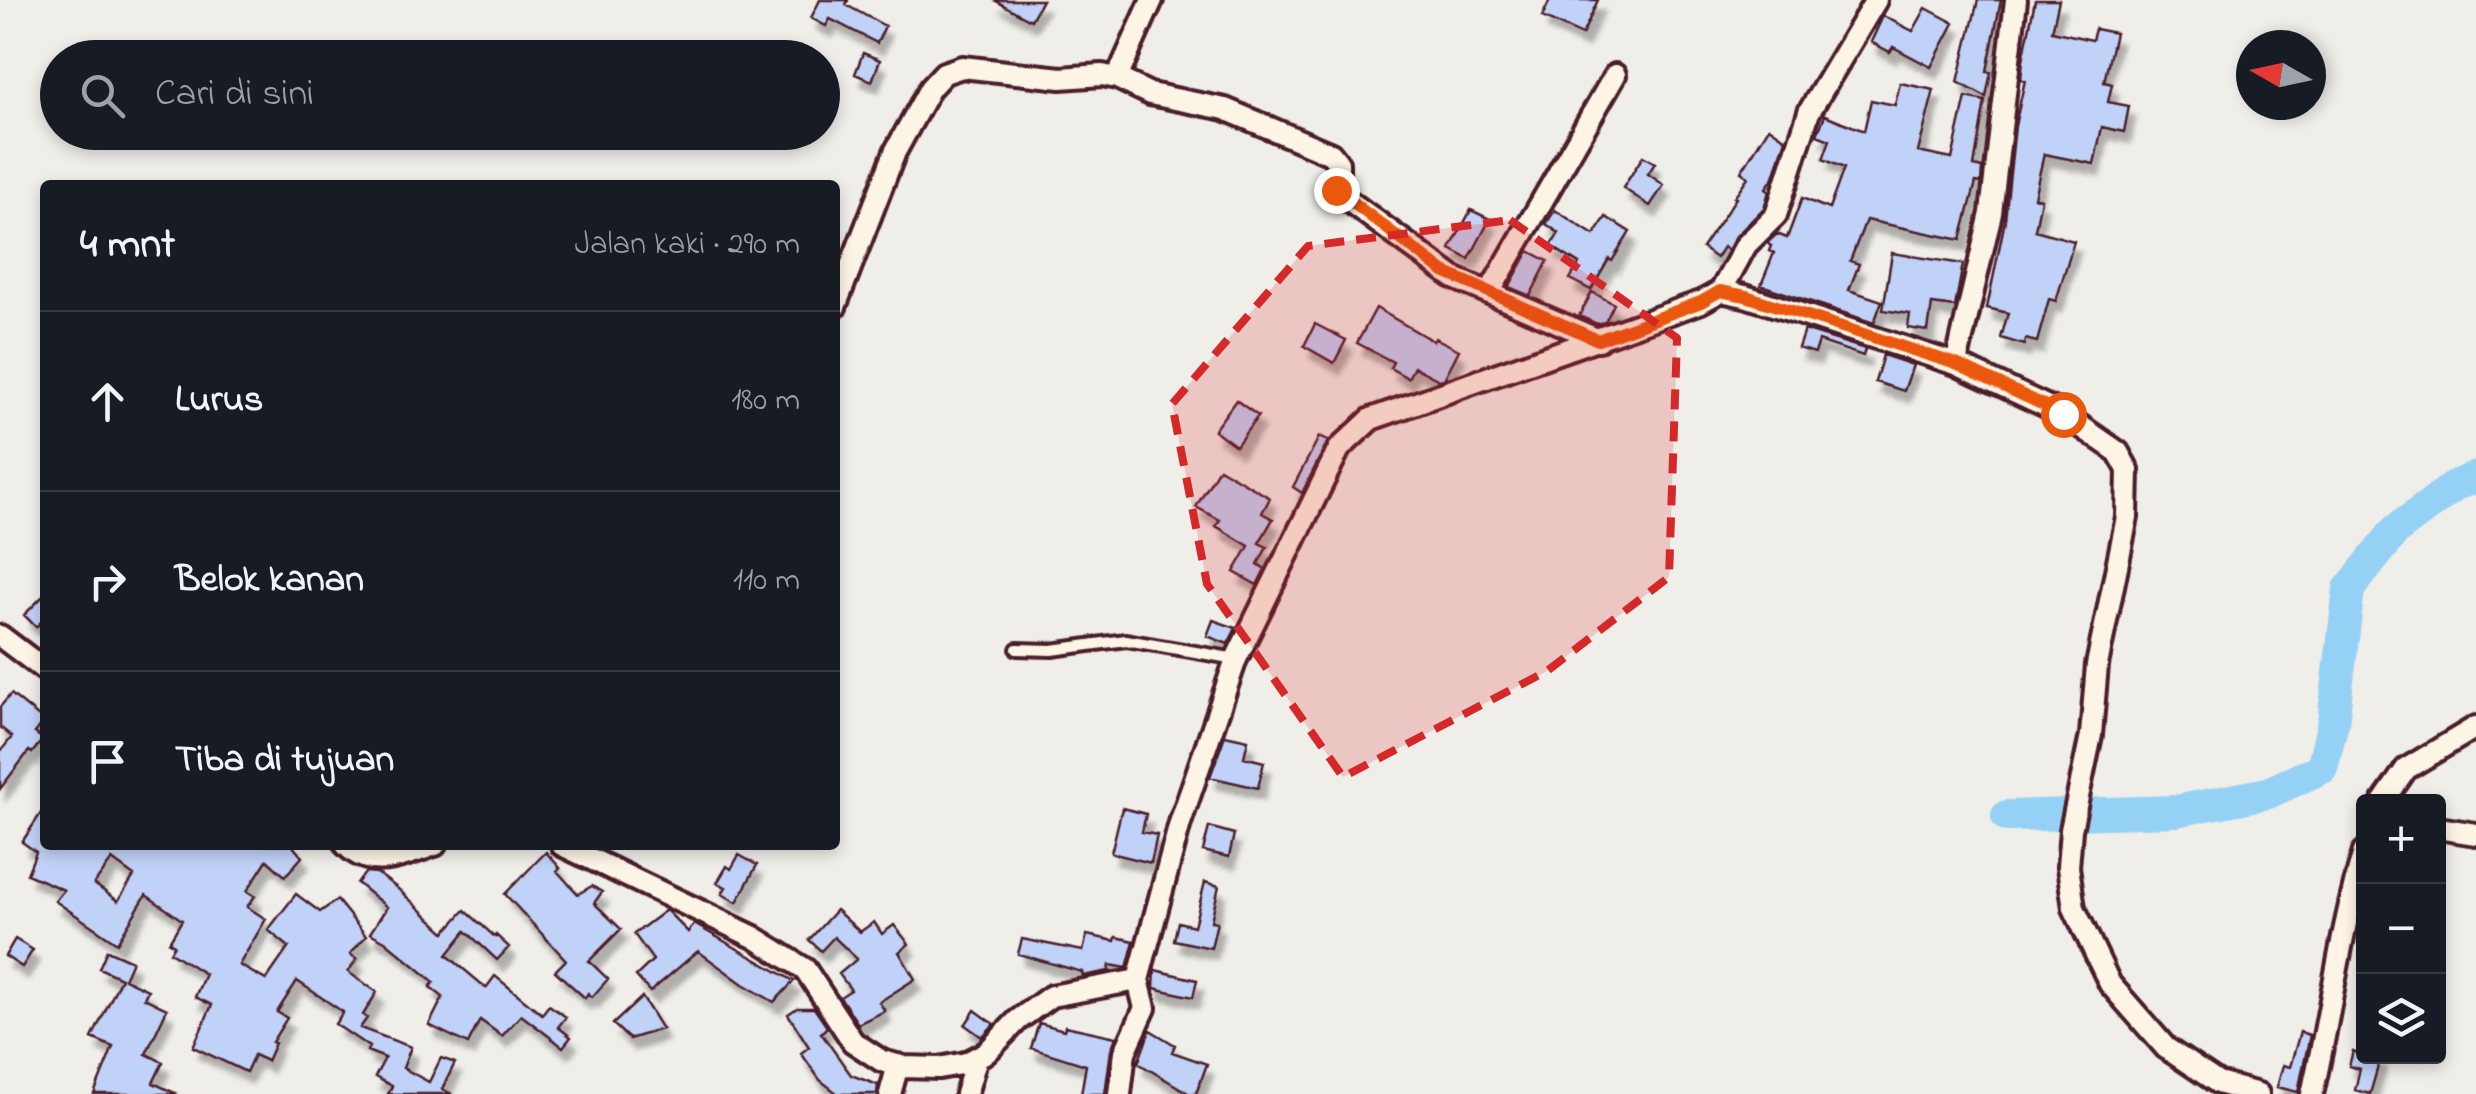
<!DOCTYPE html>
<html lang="id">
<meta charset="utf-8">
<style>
:root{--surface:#171b24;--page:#20242c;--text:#f1f3f6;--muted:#9ea1a6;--line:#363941}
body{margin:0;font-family:"Indie Flower",sans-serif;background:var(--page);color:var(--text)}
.controls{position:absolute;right:30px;bottom:30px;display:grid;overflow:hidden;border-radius:10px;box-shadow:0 5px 15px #0003}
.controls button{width:90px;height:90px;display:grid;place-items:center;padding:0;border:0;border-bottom:2px solid var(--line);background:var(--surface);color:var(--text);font:50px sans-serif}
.compass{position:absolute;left:2236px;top:30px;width:90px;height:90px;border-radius:50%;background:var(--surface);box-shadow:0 5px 15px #0003;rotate:279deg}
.stop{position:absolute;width:30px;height:30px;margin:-22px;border:8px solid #ea580c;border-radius:50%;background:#fff}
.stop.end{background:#ea580c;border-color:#fff;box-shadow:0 2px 10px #0008}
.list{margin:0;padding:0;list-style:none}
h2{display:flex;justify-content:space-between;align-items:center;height:130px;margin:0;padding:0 40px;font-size:42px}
h2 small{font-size:32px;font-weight:400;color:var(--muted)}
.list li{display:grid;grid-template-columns:65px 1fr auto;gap:30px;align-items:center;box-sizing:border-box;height:180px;padding:0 40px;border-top:2px solid var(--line)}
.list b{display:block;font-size:38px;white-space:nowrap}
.list em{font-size:32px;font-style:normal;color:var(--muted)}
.icon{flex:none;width:55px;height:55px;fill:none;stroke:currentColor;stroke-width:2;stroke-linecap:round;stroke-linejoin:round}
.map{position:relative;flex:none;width:2476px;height:1094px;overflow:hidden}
.search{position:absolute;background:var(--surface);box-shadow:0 5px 15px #0003;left:40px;top:40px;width:800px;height:110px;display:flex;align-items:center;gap:25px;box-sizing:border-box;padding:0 35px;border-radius:55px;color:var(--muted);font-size:38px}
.panel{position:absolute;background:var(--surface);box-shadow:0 5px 15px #0003;left:40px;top:180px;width:800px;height:670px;border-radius:10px}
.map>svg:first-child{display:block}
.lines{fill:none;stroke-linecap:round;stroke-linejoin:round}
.river{stroke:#95d1f5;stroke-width:32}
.building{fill:#c1d2f8;stroke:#4a1f2b;stroke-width:2.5;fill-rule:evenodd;filter:url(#shadow)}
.lane-casing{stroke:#4a1f2b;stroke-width:18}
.street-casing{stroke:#4a1f2b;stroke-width:28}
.lane{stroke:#fcf5e5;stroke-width:10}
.street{stroke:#fcf5e5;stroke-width:20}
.route{stroke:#ea580c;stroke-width:12}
.marked{fill:#d62828;fill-opacity:0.2;stroke:#d62828;stroke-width:8;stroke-dasharray:20 12;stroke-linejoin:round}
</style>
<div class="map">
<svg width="2476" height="1094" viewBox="0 0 2476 1094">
<defs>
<filter id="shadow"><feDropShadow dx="6" dy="11" stdDeviation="2.5" flood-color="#0004"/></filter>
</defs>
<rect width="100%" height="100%" fill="#f0eee9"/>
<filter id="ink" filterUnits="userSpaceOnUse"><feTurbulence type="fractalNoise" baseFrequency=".01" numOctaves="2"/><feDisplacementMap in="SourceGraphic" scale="20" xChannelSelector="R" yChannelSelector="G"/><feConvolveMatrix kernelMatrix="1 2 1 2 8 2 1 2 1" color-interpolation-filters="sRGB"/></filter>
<g filter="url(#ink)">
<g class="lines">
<path class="river" d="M2007,816L2176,811L2268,793L2322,768L2333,722L2349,589L2396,530L2456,485L2476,477"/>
</g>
<path class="building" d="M820,0H848L846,5L885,26L877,43L830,19L826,26L811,18Z
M994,0H1042L1031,20Z
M1550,0H1598L1582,35L1542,17Z
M1978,0H2001L1987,71L1991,72L1986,97L1958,82Z
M2035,0H2059L2052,31L2092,40L2095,29L2115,33L2104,82L2112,84L2108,102L2129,106L2124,132L2102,127L2094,164L2044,154L2034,197L2041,199L2035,230L2074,241L2056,301L2049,299L2037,342L2025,339L2024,345L2001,338L2008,313L1987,308L2005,220L2015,126L2025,80L2021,79L2023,60Z
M1926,8L1954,23L1931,67L1893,47L1890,52L1871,42L1883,16L1913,31Z
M863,53L880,60L872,81L855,74Z
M1900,83L1934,90L1918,152L1952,159L1966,97L1985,101L1974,166L1982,168L1981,183L1976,182L1961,240L1866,220L1850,261L1859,264L1849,290L1882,301L1874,323L1761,285L1774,253L1769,251L1771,246L1767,243L1777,234L1787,238L1802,198L1829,209L1844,168L1823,159L1830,140L1817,135L1825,115L1864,131L1871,100L1895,105Z
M1769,127L1786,139L1774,177L1766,188L1769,191L1764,208L1736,236L1728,250L1723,247L1716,258L1702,248L1736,198L1734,197L1748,177L1741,172Z
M1643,156L1655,163L1648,174L1664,185L1650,206L1623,188Z
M1471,210L1490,219L1469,259L1450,249Z
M1555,210L1594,235L1606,217L1630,232L1612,261L1609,259L1591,290L1570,279L1579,264L1551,246L1559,233L1546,224Z
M1529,251L1548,261L1530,296L1509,287Z
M1892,253L1963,264L1955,307L1932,304L1928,331L1908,328L1910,314L1883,310Z
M1592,292L1614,304L1605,322L1597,324L1579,316Z
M1376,308L1433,341L1435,338L1459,350L1444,379L1439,380L1414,367L1408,378L1390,368L1393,362L1357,343Z
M1315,324L1346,340L1334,363L1304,346Z
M1804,330L1865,349L1863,356L1819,341L1815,353L1798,348Z
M1883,355L1913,365L1904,391L1875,382Z
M1236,400L1258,416L1236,446L1214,430Z
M1319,437L1328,441L1302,493L1293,487Z
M1219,468L1270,498L1262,513L1273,519L1259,543L1267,547L1258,564L1265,569L1257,585L1234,572L1249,546L1216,526L1220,520L1196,507Z
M45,594V618L36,627L24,615Z
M1213,620L1236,628L1228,644L1207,636Z
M11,694L44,721L35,733L43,739L32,753L29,751L0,789V752L12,737L0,727V707Z
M1225,735L1248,740L1244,757L1264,762L1258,788L1210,777Z
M45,807V845H292L302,857L285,876L267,860L247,891L255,896L247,907L266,919L239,965L266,980L289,947L268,930L296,894L320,912L337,900L366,936L350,954L357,959L348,972L377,992L363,1015L367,1018L360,1028L411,1047L403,1068L429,1082L441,1058L455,1063L442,1089L452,1094H388L392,1086L375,1077L385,1058L367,1051L369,1047L335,1024L343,1012L297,981L277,1012L287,1018L272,1042L275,1043L267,1061L254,1055L246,1072L193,1047L212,1005L195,997L205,974L170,952L174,945L169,942L182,920L146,895L117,943L55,901L64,890L27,874L36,852L22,842ZM112,860L134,876L118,901L94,884Z
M1122,808L1146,814L1142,832L1157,835L1151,863L1111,853Z
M1209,827L1234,834L1229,857L1203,851Z
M546,852L560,868L557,871L578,894L592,886L602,892L594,903L621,929L589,961L608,979L592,997L588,993L585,998L555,971L566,960L505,894Z
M739,855L757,865L737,902L722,894L726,887L717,883L727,866L731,869Z
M366,872L377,873L397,888L445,932L465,910L495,937L496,935L509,947L497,960L466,931L447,955L486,988L495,976L542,1014L549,1005L566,1017L558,1027L571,1037L563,1047L521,1015L502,1036L480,1020L468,1044L429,1025L443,997L430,987L434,982L385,941L370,933L387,907L357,883Z
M1205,882L1219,886L1211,921L1217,922L1211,948L1174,940L1178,922L1194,926Z
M666,910L688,932L694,924L794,981L774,1002L743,984L698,951L650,992L636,976L653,960L634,934Z
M836,910L860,932L874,922L882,934L894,925L909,944L899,952L915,979L879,1002L885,1011L858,1024L840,997L851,990L839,974L857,959L834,937L821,951L809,940Z
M1087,935L1115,941L1116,937L1134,941L1127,968L1110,965L1109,971L1083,976L1082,972L1018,954L1022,939L1083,951Z
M15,939L33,950L22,967L5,956Z
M107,950L132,961L124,979L148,990L144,998L167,1009L146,1054L163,1062L153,1083L177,1094H94L113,1047L92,1038L121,978L99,968Z
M1155,970L1197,980L1193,997L1154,988Z
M642,997L662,1029L629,1039L613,1024Z
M797,1008H814L827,1027L821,1033L851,1075L878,1085L877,1094H838L820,1080L801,1053L809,1047L788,1014Z
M975,1010L994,1024L982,1037L965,1025Z
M1039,1023L1064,1030L1065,1026L1116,1037L1111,1050L1105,1094H1081L1086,1065L1031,1048Z
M1150,1030L1175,1045L1172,1052L1207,1064L1196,1094H1190L1138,1063Z
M2300,1032L2310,1035L2298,1092L2277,1087L2283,1065L2290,1067Z
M2353,1051L2364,1056H2381L2370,1094L2355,1090L2360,1069L2349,1066Z"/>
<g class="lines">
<g class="lane-casing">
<path id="lane" d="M1017,649L1052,650L1126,640L1236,659"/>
</g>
<g class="street-casing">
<path id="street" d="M1117,78L1152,0
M1721,291L1746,245L1776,215L1809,112L1876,0
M1489,293L1615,75
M835,307L895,152L930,88L944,73L962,67L1061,78L1102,75L1117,78L1150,94L1225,109L1331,154L1338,163V193L1454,278L1599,340
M1956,364L1991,213L2016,0
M0,636L45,670
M2383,802L2406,769L2476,727
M2438,828L2476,834
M346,845C372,872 403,855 435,845
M562,845L754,937L805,969L853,1042L882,1061L904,1067L939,1068L966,1063L987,1052L1018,1020L1051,996L1138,980L1180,823L1236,659L1339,449L1371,419L1701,302L1721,291L1745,296L1956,364L2063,414L2118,452L2128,470L2127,517L2097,665L2091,735L2071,830L2068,867L2074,908L2110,984L2166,1048L2218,1083L2258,1094
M890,1094L898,1065
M966,1094L977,1057
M1120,1094L1125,1052L1145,1008L1138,980
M2312,1094C2331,1013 2340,931 2364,852"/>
</g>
<use href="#lane" class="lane"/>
<use href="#street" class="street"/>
</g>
</g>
<g class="lines" filter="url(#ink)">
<path class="route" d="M1336,190L1444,272L1598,340L1701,302L1720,291L1746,296L1956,364L2063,414"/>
</g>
<path class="marked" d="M1510,220L1677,338L1669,577L1547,671L1343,777L1207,584L1172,404L1308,246Z"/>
</svg>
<div class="controls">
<button>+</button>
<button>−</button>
<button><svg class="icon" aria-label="layers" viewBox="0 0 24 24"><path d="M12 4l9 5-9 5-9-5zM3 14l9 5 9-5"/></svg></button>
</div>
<svg class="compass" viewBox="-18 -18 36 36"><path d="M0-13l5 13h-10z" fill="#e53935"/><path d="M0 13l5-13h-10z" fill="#9ea1a6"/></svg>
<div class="stop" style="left:2063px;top:414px"></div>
<div class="stop end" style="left:1336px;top:190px"></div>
<div class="search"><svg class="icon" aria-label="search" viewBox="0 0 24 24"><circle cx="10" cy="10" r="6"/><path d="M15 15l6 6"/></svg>Cari di sini</div>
<section class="panel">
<h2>4 mnt<small>Jalan kaki · 290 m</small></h2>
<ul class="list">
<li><svg class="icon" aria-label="ahead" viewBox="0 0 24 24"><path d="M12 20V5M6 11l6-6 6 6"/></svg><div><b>Lurus</b></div><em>180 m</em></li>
<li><svg class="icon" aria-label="right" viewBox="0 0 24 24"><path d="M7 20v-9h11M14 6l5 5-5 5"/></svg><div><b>Belok kanan</b></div><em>110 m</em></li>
<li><svg class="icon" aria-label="arrive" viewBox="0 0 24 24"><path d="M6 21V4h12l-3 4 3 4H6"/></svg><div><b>Tiba di tujuan</b></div></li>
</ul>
</section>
</div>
